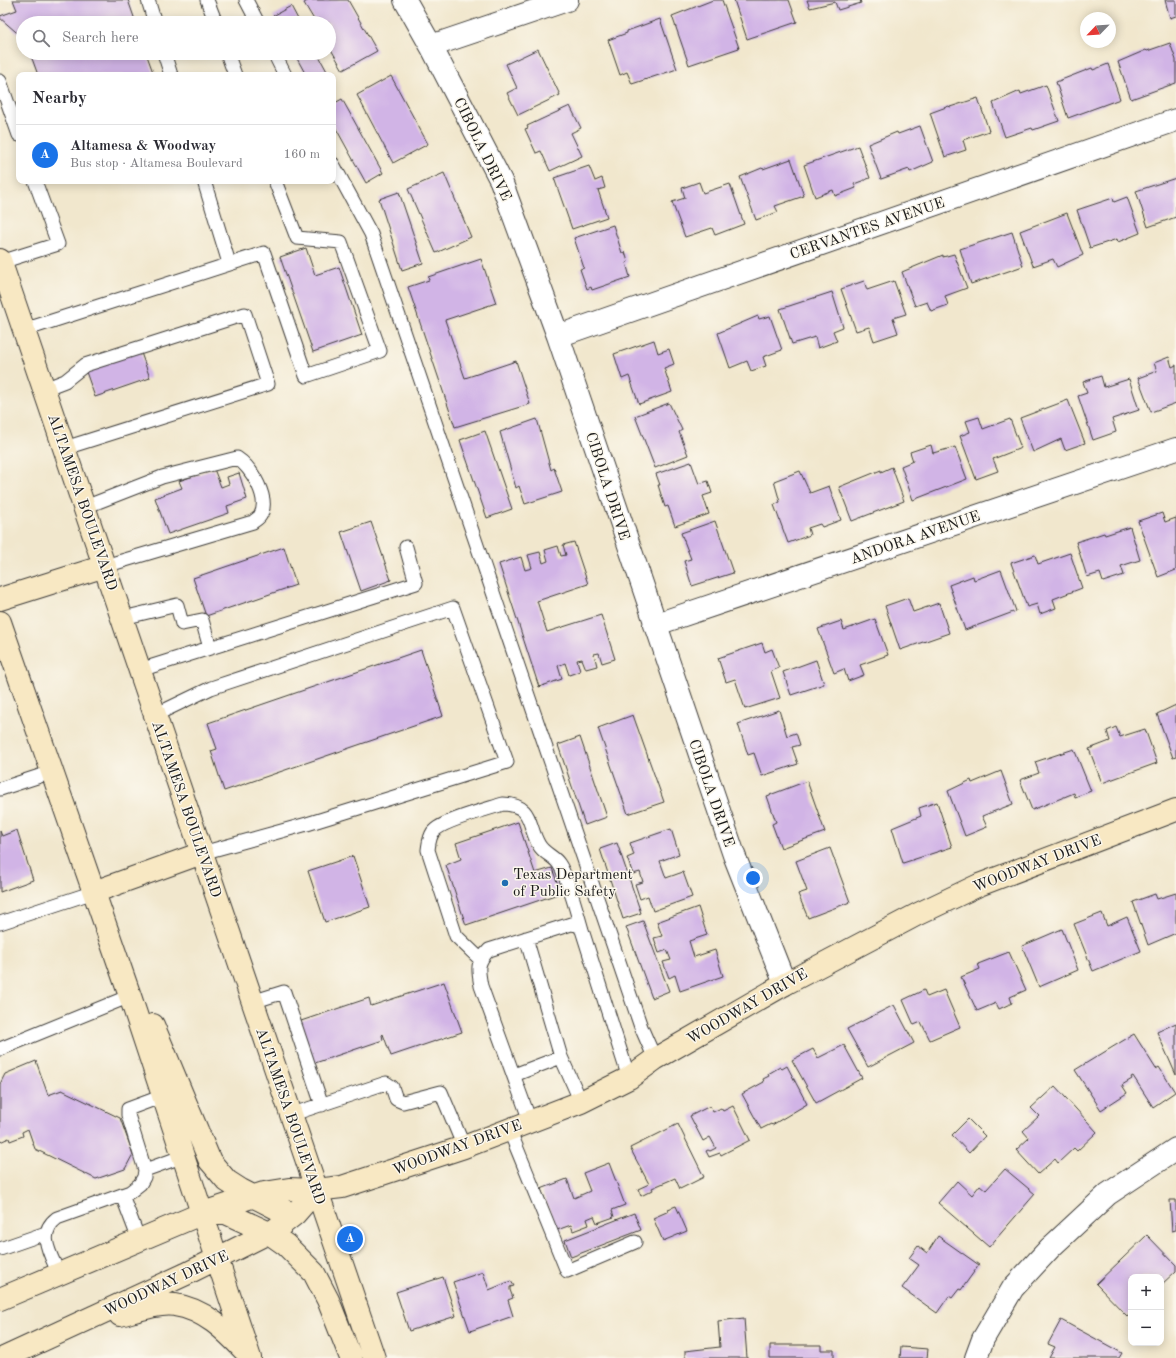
<!DOCTYPE html>
<meta charset="utf-8">
<style>
:root{--surface:#fff;--page:#f7f7f7;--text:#2b2b33;--muted:#7c7c81;--line:#e1e1e2;--accent:#1a73e8}
body{margin:0;font-family:"Old Standard TT",serif;background:var(--page);color:var(--text)}
.controls{position:absolute;right:12px;bottom:12px;display:grid;overflow:hidden;border-radius:8px;box-shadow:0 2px 10px #0003}
.controls button{width:36px;height:36px;display:grid;place-items:center;padding:0;border:0;border-bottom:1px solid var(--line);background:var(--surface);color:var(--text);font:20px sans-serif}
.compass{position:absolute;left:1080px;top:12px;width:36px;height:36px;border-radius:50%;background:var(--surface);box-shadow:0 2px 10px #0003;rotate:245deg}
.you{position:absolute;left:753px;top:878px;width:14px;height:14px;margin:-10px;border:3px solid #fff;border-radius:50%;background:#1a73e8;box-shadow:0 0 0 6px #1a73e833}
.badge{display:grid;place-items:center;width:26px;height:26px;border-radius:50%;background:var(--accent);color:#fff;font-size:13px;font-weight:700}
.pin{position:absolute;translate:-50% -50%;border:2px solid #fff;box-shadow:0 1px 4px #0006}
.list{margin:0;padding:0;list-style:none}
h2{display:flex;justify-content:space-between;align-items:center;height:52px;margin:0;padding:0 16px;font-size:17px}
h2 small{font-size:13px;font-weight:400;color:var(--muted)}
.list li{display:grid;grid-template-columns:26px 1fr auto;gap:12px;align-items:center;box-sizing:border-box;height:60px;padding:0 16px;border-top:1px solid var(--line)}
.list b{display:block;font-size:15px;white-space:nowrap}
.list p{margin:0;font-size:13px;white-space:nowrap;color:var(--muted)}
.list em{font-size:13px;font-style:normal;color:var(--muted)}
.icon{flex:none;width:22px;height:22px;fill:none;stroke:currentColor;stroke-width:2;stroke-linecap:round;stroke-linejoin:round}
.map{position:relative;flex:none;width:1176px;height:1358px;overflow:hidden}
.search{position:absolute;background:var(--surface);box-shadow:0 2px 10px #0003;left:16px;top:16px;width:320px;height:44px;display:flex;align-items:center;gap:10px;box-sizing:border-box;padding:0 14px;border-radius:22px;color:var(--muted);font-size:15px}
.panel{position:absolute;background:var(--surface);box-shadow:0 2px 10px #0003;left:16px;top:72px;width:320px;height:112px;border-radius:8px}
.map>svg:first-child{display:block}
.building{fill:#d1b4e6}
.lines{fill:none;stroke-linecap:round;stroke-linejoin:round}
.lane-casing{stroke:#3c3a37;stroke-width:15}
.street-casing{stroke:#3c3a37;stroke-width:24}
.secondary-casing{stroke:#3c3a37;stroke-width:24}
.lane{stroke:#fff;stroke-width:13}
.street{stroke:#fff;stroke-width:22}
.secondary{stroke:#f8e8c3;stroke-width:22}
.poi-dot{fill:#1f6fb2;stroke:#fbf7ec;stroke-width:1.5}
.labels{text-anchor:middle;stroke-width:3;stroke-linejoin:round;paint-order:stroke}
.street-label{font-size:15px;fill:#1c1c1c;stroke:#fbf7ec}
.poi-label{font-size:15px;fill:#1c1c1c;stroke:#fbf7ec;text-anchor:start}
</style>
<div class="map">
<svg width="1176" height="1358" viewBox="0 0 1176 1358">
<rect width="100%" height="100%" fill="#fbf7ec"/>
<filter id="ink" filterUnits="userSpaceOnUse"><feTurbulence type="fractalNoise" baseFrequency=".025" numOctaves="2"/><feDisplacementMap in="SourceGraphic" scale="8" xChannelSelector="R" yChannelSelector="G"/><feConvolveMatrix kernelMatrix="1 2 1 2 8 2 1 2 1" color-interpolation-filters="sRGB"/></filter>
<filter id="wash" filterUnits="userSpaceOnUse"><feTurbulence type="fractalNoise" baseFrequency=".012" numOctaves="4" result="noise"/><feDisplacementMap in="SourceGraphic" scale="16" xChannelSelector="R" yChannelSelector="G"/><feGaussianBlur stdDeviation="0.9" result="paint"/><feColorMatrix in="noise" values="0 0 0 0 0 0 0 0 0 0 0 0 0 0 0 0 0 1.4 0 .05"/><feComposite in="paint" operator="in"/></filter>
<g filter="url(#wash)">
<rect width="100%" height="100%" fill="#f1e7cd"/>
<g id="blocks">
<path class="building" d="M13,0H128L136,23H23V38L0,18V16L17,10Z
M309,0H348L377,51L343,70L329,46V23H316L304,3Z
M713,0H722L739,48L689,65L672,16Z
M734,0H789L797,22L747,39Z
M807,0H860L861,3L838,10L835,2L810,8Z
M1165,0H1176V16L1170,18Z
M291,6L300,23H277L273,16Z
M660,19L677,69L632,84L627,72L620,75L608,40L627,33V31Z
M1170,43L1176,60V83L1131,99L1118,62L1146,50L1147,51Z
M538,49L560,95L518,115L507,93L517,88L506,64Z
M30,53H146L154,75H38Z
M294,53H317L329,75H306Z
M1108,64L1120,99L1068,118L1056,82L1092,68L1093,70Z
M391,76L428,144L393,163L357,95Z
M1046,85L1059,121L1033,130L1032,128L1005,137L993,103L1020,91L1021,94Z
M978,98L989,131L963,140L966,150L945,157L930,113L949,106L950,107Z
M342,99L383,173L366,183L333,123V104Z
M570,106L581,128L571,133L582,156L550,171L541,151L536,153L525,129L528,128L527,126Z
M920,126L933,162L910,172L909,169L881,179L868,144L897,132L898,134Z
M858,146L870,178L854,184L856,188L835,196L833,190L815,197L804,165Z
M791,159L804,196L775,206L778,212L756,220L740,177L762,168L763,169Z
M589,166L595,181L602,178L605,188L598,190L607,217L572,229L554,178Z
M444,173L471,237L436,253L408,189Z
M1176,178V217L1148,227L1136,191Z
M699,182L703,193L730,184L744,224L715,235L712,228L685,237L672,202L685,198L682,188Z
M399,192L423,263L402,270L379,199Z
M1127,197L1140,233L1118,242L1117,239L1090,248L1077,210L1113,198L1114,202Z
M1067,213L1083,255L1057,267L1053,259L1033,266L1020,231Z
M613,225L622,253L625,252L628,262L626,263L630,277L592,290L591,287L587,289L580,269L584,268L574,238Z
M1012,232L1023,266L971,284L960,249Z
M306,248L315,275L339,267L362,335L313,352L280,257Z
M954,254L967,288L945,296L948,305L931,311L927,302L915,306L902,272L943,255V257Z
M481,259L496,303L445,320L465,378L516,361L530,404L455,427L408,287L429,280L428,277Z
M864,281L867,290L894,281L906,314L893,318L898,333L874,341L869,327L856,331L841,289Z
M832,292L843,327L833,331L837,341L818,348L815,337L792,344L780,309Z
M758,316L759,319L770,316L782,350L763,357L766,366L751,371L747,361L730,368L718,333Z
M654,340L658,353L669,349L674,364L664,368L672,392L639,404L629,376L622,379L614,354Z
M140,350L150,378L95,397L85,369Z
M1169,357L1172,367L1176,365V403L1151,412L1138,378L1157,371L1154,363Z
M1101,376L1104,387L1129,379L1139,410L1112,419L1116,432L1093,440L1078,396L1087,393L1083,382Z
M1068,400L1085,443L1065,450L1061,439L1033,452L1020,418Z
M669,403L682,430L679,432L688,455L655,468L635,416Z
M979,417L983,429L1010,419L1021,448L993,459L998,471L976,479L960,436L970,432L966,421Z
M537,419L551,470L554,468L562,492L525,504L519,486L516,488L500,432Z
M485,431L512,509L487,518L460,440Z
M931,445L933,453L955,447L967,479L913,500L901,466L913,461L910,452Z
M691,462L699,484L708,481L712,493L703,496L709,514L675,526L668,506L665,507L658,485H660L656,474Z
M892,467L904,501L852,521L839,487L881,470V472Z
M214,469L221,487L229,484L227,477L239,473L247,499L227,506L229,513L168,534L155,498L182,488L179,481Z
M800,471L810,493L829,486L841,520L822,527L820,524L808,528L810,535L788,543L774,505L780,502L774,481Z
M1162,513L1165,522L1176,518V570L1158,577L1138,521Z
M715,521L733,573L692,586L684,561L691,559L681,533Z
M371,522L391,580L361,591L341,532Z
M1130,527L1140,560L1121,566L1124,575L1103,582L1100,573L1087,577L1076,542L1104,533L1105,535Z
M574,542L588,584L537,601L547,632L601,615L615,659L602,663L599,653L594,654L597,666L586,669L582,659L577,660L580,671L569,675L565,663L558,666L562,679L539,687L499,564L521,557L525,570L532,568L528,555L540,552L543,563L548,561L545,550L558,546L561,556L566,555L563,545Z
M284,547L296,585L206,616L193,578Z
M1070,553L1082,588L1053,599L1056,608L1040,614L1037,604L1027,607L1011,563L1035,555L1038,564Z
M1001,570L1016,611L965,630L949,585L973,576L974,580Z
M908,598L913,612L939,603L949,633L900,650L885,606Z
M875,619L888,655L860,665L864,675L848,681L844,669L834,673L818,629L841,621L844,630Z
M762,643L765,652L772,649L779,668L771,671L780,698L745,709L735,679L726,682L718,658Z
M421,650L443,716L224,791L211,751L217,749L208,723Z
M816,660L824,684L791,695L783,672Z
M1176,705V757L1173,758L1157,714Z
M779,710L787,736L796,733L800,745L792,747L798,764L762,776L754,753L748,755L738,724Z
M633,715L664,802L628,814L598,728Z
M1116,727L1120,737L1145,729L1157,763L1102,783L1089,749L1110,741L1107,731Z
M580,737L607,817L585,825L558,745Z
M1074,749L1091,791L1075,797L1074,793L1032,810L1020,780L1039,773L1035,762Z
M1001,771L1013,804L982,816L987,827L965,836L948,791L971,780L972,783Z
M807,781L825,832L781,848L772,824L776,822L767,796Z
M937,802L952,847L903,863L892,828L921,816L919,808Z
M518,822L535,873L552,868L561,893L466,925L446,865L461,859L456,843Z
M671,829L679,854L660,861L666,878L683,872L692,897L653,911L648,896L640,899L635,884L643,882L640,872L633,874L627,858L634,855L630,843Z
M17,830L33,880L0,892V831L2,836Z
M617,843L641,913L623,919L600,849Z
M830,848L850,902L808,918L798,894L807,891L796,861Z
M353,856L370,907L325,922L308,871Z
M1176,893V933L1148,945L1133,902L1155,894L1157,899Z
M698,907L707,935L689,941L694,957L715,950L723,976L680,991L675,975L669,978L663,962L671,960L667,950L659,953L654,938L662,936L657,922Z
M1102,913L1107,926L1127,917L1141,951L1093,971L1074,924Z
M643,921L669,991L652,998L626,927Z
M1062,929L1078,970L1039,987L1022,946Z
M1009,952L1026,990L1010,997L1012,1003L999,1009L996,1003L977,1011L961,977L980,969L978,964Z
M444,982L462,1032L391,1056L383,1034L382,1035L383,1040L312,1064L298,1022L369,998L371,1006Z
M924,990L927,997L944,990L960,1027L930,1040L921,1022L914,1025L903,1000Z
M894,1005L914,1043L868,1067L847,1029Z
M1176,1023V1075L1157,1032Z
M1134,1034L1156,1069L1159,1067L1175,1092L1153,1107L1133,1076L1131,1077L1132,1079L1122,1085L1127,1093L1101,1110L1075,1070Z
M844,1045L862,1078L816,1103L792,1060L813,1049L818,1058Z
M36,1061L48,1095L62,1090L120,1118L133,1154L125,1169L96,1179L35,1149L28,1129L22,1132L23,1136L10,1141L9,1138L0,1142V1084L5,1074Z
M787,1066L807,1104L772,1125L771,1124L761,1129L742,1094L764,1082L763,1079L769,1076L768,1074L780,1067L782,1069Z
M1055,1086L1097,1132L1077,1151L1074,1148L1058,1163L1055,1159L1038,1174L1016,1150L1029,1138L1023,1131L1039,1116L1031,1108Z
M710,1106L713,1112L721,1108L723,1111L733,1106L750,1140L721,1155L720,1153L709,1157L706,1151L708,1150L710,1151L716,1148L710,1137L703,1141L690,1116Z
M968,1119L985,1136L969,1153L952,1135Z
M678,1124L704,1177L680,1189L675,1178L652,1188L653,1190L641,1196L638,1189L649,1184L630,1148Z
M609,1163L625,1205L612,1210L614,1217L597,1223L594,1216L587,1219L589,1225L573,1231L571,1225L557,1230L541,1189L567,1179L574,1198L590,1191L583,1173Z
M1005,1169L1035,1194L989,1247L938,1203L957,1181L972,1195L980,1185L986,1190Z
M1170,1200H1176V1230L1172,1231Z
M676,1206L687,1231L663,1241L653,1218L669,1211L668,1209Z
M634,1213L641,1230L571,1257L565,1240Z
M1147,1235L1176,1265V1271L1161,1285V1277H1131V1312L1127,1316L1096,1284Z
M938,1236L979,1265L961,1290L959,1289L952,1298L949,1296L937,1313L902,1288L919,1265L909,1258L918,1246L927,1253Z
M483,1272L489,1290L511,1281L514,1286L510,1287V1290L513,1298L508,1300L513,1316L470,1331L453,1282Z
M443,1277L456,1316L409,1331L396,1292Z
M744,1318L747,1358H685V1351L720,1347L718,1321Z
M1061,1320L1122,1353L1119,1358H1049L1055,1347L1048,1344Z
M770,1345H821V1350H834V1358H770Z
M901,1347L928,1349L927,1358H900Z"/>
</g>
</g>
<g filter="url(#ink)">
<use href="#blocks" fill-opacity="0" stroke="#3c3a37" stroke-width="1"/>
<g class="lines">
<g class="lane-casing">
<path id="lane" d="M148,0L155,23
M207,0L216,23
M246,0L258,23
M164,53L171,75
M227,53L235,75
M274,53L285,75
M0,81L19,135
M333,164L371,234L641,1027L655,1059
M204,181L229,263
M1,262L58,244L35,181
M24,330L264,253L306,376L380,351L341,242L297,238L275,181
M44,389L65,381L85,365L245,314L268,384L65,448
M85,507L162,477L237,458C251,467 271,499 260,516C259,518 255,520 253,522L105,566
M123,618L177,605L182,624L202,620L210,648
M140,670L416,583L406,547
M155,715L211,688L453,608L507,762L307,824L202,853
M0,789L52,772
M0,923L94,892
M526,938L561,1057L581,1102
M480,959L456,936L428,850C429,843 429,838 433,832C441,821 488,809 503,804C534,805 527,825 539,845C544,854 554,856 559,864C568,877 577,913 582,930
M252,1002L284,992L322,1105
M0,1049L130,996
M514,1075L561,1057
M290,1115L386,1083L392,1087L396,1099L403,1102L441,1092L464,1147
M530,1121L481,986C478,969 476,963 489,950L571,924L578,925L582,930L629,1078
M509,1129L567,1271L635,1242
M145,1170L184,1156
M122,1195L139,1240
M0,1249L46,1233
M59,1274C51,1255 36,1234 57,1218L130,1192L140,1184L144,1177L145,1170L128,1115V1109L163,1096"/>
</g>
<g class="street-casing">
<path id="street" d="M405,0L431,46L501,181L558,336L734,855L785,984
M431,46L567,0
M558,336L1176,120
M654,625L1176,449
M976,1358L983,1339L1013,1288L1050,1248L1108,1194L1176,1149"/>
</g>
<g class="secondary-casing">
<path id="secondary" d="M0,260L374,1358
M0,599L105,566
M0,622L130,996L250,1358
M94,892L202,853
M153,1025L210,1161L227,1181L241,1190L276,1208L295,1214
M208,1213H226L269,1233L286,1245L314,1273L328,1300L351,1358
M0,1299L203,1213L264,1193L289,1189L316,1190L342,1187L464,1147L581,1102L629,1078L655,1059L785,984L918,914L979,885L1176,810
M120,1315C135,1311 160,1302 175,1305C204,1309 226,1331 245,1351
M4,1358L186,1274L276,1229L295,1214L316,1190"/>
</g>
<use href="#lane" class="lane"/>
<use href="#street" class="street"/>
<use href="#secondary" class="secondary"/>
</g>
</g>
<circle class="poi-dot" cx="505" cy="883" r="4"/>
<g class="labels">
<g class="street-label">
<text transform="translate(483 149) rotate(64)" y="5">CIBOLA DRIVE</text>
<text transform="translate(867 228) rotate(-19)" y="5">CERVANTES AVENUE</text>
<text transform="translate(608 486) rotate(72)" y="5">CIBOLA DRIVE</text>
<text transform="translate(83 502) rotate(71)" y="5">ALTAMESA BOULEVARD</text>
<text transform="translate(915 537) rotate(-19)" y="5">ANDORA AVENUE</text>
<text transform="translate(712 793) rotate(71)" y="5">CIBOLA DRIVE</text>
<text transform="translate(187 809) rotate(71)" y="5">ALTAMESA BOULEVARD</text>
<text transform="translate(1037 863) rotate(-21)" y="5">WOODWAY DRIVE</text>
<text transform="translate(747 1006) rotate(-30)" y="5">WOODWAY DRIVE</text>
<text transform="translate(291 1116) rotate(71)" y="5">ALTAMESA BOULEVARD</text>
<text transform="translate(457 1147) rotate(-20)" y="5">WOODWAY DRIVE</text>
<text transform="translate(166 1283) rotate(-25)" y="5">WOODWAY DRIVE</text>
</g>
<g class="poi-label">
<text x="513" y="879">Texas Department<tspan x="513" dy="17">of Public Safety</tspan></text>
</g>
</g>
</svg>
<div class="controls">
<button>+</button>
<button>−</button>
</div>
<svg class="compass" viewBox="-18 -18 36 36"><path d="M0-13l5 13h-10z" fill="#e53935"/><path d="M0 13l5-13h-10z" fill="#7c7c81"/></svg>
<div class="you"></div>
<div class="pin badge" style="left:350px;top:1239px">A</div>
<div class="search"><svg class="icon" aria-label="search" viewBox="0 0 24 24"><circle cx="10" cy="10" r="6"/><path d="M15 15l6 6"/></svg>Search here</div>
<section class="panel">
<h2>Nearby<small></small></h2>
<ul class="list">
<li><span class="badge">A</span><div><b>Altamesa &amp; Woodway</b><p>Bus stop · Altamesa Boulevard</p></div><em>160 m</em></li>
</ul>
</section>
</div>
